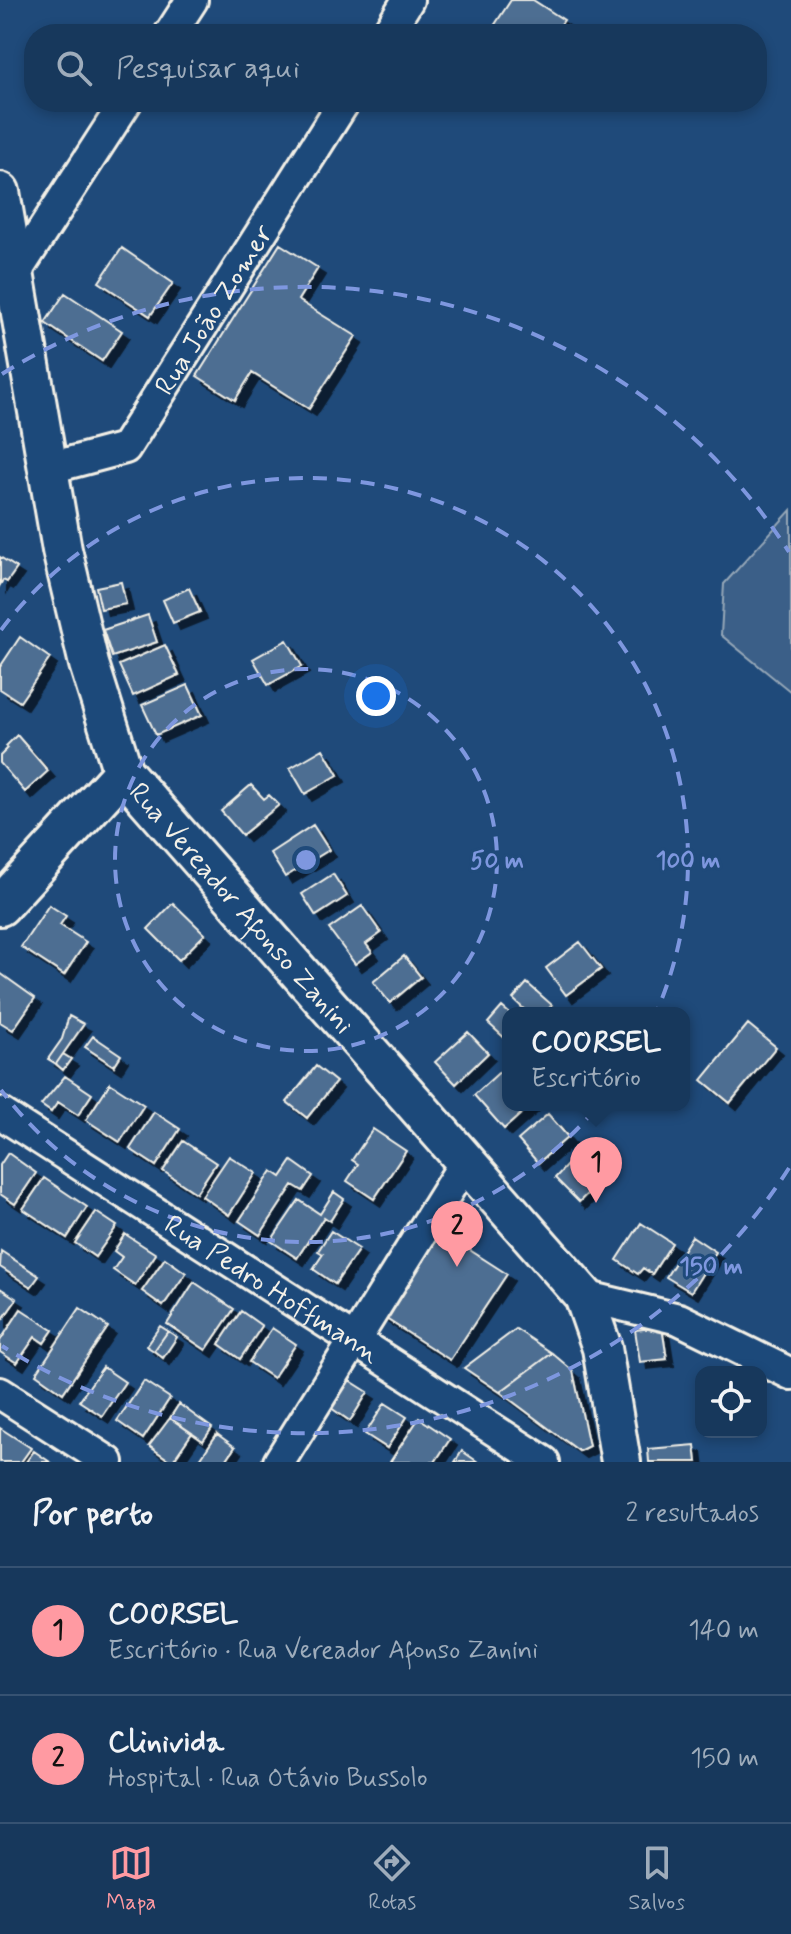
<!DOCTYPE html>
<html lang="pt">
<meta charset="utf-8">
<style>
:root{--surface:#17385c;--page:#244365;--text:#f1f3f6;--muted:#9eacbb;--line:#365272;--accent:#ff9aa2}
body{margin:0;font-family:Mynerve,sans-serif;background:var(--page);color:var(--text)}
.controls{position:absolute;right:24px;bottom:24px;display:grid;overflow:hidden;border-radius:16px;box-shadow:0 4px 12px #0003}
.controls button{width:72px;height:72px;display:grid;place-items:center;padding:0;border:0;border-bottom:2px solid var(--line);background:var(--surface);color:var(--text);font:40px sans-serif}
.you{position:absolute;left:376px;top:696px;width:28px;height:28px;margin:-20px;border:6px solid #fff;border-radius:50%;background:#1a73e8;box-shadow:0 0 0 12px #1a73e833}
.badge{display:grid;place-items:center;width:52px;height:52px;border-radius:50%;background:var(--accent);color:#111;font-size:26px;font-weight:700}
.pin{position:absolute;translate:-50% -66px;filter:drop-shadow(0 2px 4px #0008)}
.pin::after{content:'';position:absolute;top:42px;width:28px;height:24px;background:inherit;clip-path:polygon(0 0,100% 0,50% 100%)}
.popup{position:absolute;left:502px;top:1007px;width:188px;height:104px;box-sizing:border-box;display:grid;place-content:center;border-radius:16px;background:var(--surface);filter:drop-shadow(0 2px 6px #0005);font-size:26px;white-space:nowrap;color:var(--muted)}
.popup b{font-size:30px;color:var(--text)}
.popup::after{content:'';position:absolute;left:50%;top:100%;margin-left:-16px;border:16px solid transparent;border-top-color:var(--surface)}
.list{margin:0;padding:0;list-style:none}
h2{display:flex;justify-content:space-between;align-items:center;height:104px;margin:0;padding:0 32px;font-size:34px}
h2 small{font-size:26px;font-weight:400;color:var(--muted)}
.list li{display:grid;grid-template-columns:52px 1fr auto;gap:24px;align-items:center;box-sizing:border-box;height:128px;padding:0 32px;border-top:2px solid var(--line)}
.list b{display:block;font-size:30px;white-space:nowrap}
.list p{margin:0;font-size:26px;white-space:nowrap;color:var(--muted)}
.list em{font-size:26px;font-style:normal;color:var(--muted)}
.icon{flex:none;width:44px;height:44px;fill:none;stroke:currentColor;stroke-width:2;stroke-linecap:round;stroke-linejoin:round}
.map{position:relative;flex:none;width:791px;height:1462px;overflow:hidden}
.search{position:absolute;background:var(--surface);box-shadow:0 4px 12px #0003;left:24px;right:24px;top:24px;height:88px;display:flex;align-items:center;gap:20px;box-sizing:border-box;padding:0 28px;border-radius:32px;color:var(--muted);font-size:30px}
.sheet{height:360px;background:var(--surface)}
nav{display:flex;justify-content:space-around;align-items:center;box-sizing:border-box;height:112px;border-top:2px solid var(--line);background:var(--surface);font-size:22px;color:var(--muted)}
nav a{display:grid;justify-items:center;gap:4px}
nav .on{color:var(--accent)}
.map>svg:first-child{display:block}
.green{fill:#3a5f88;stroke:#97a8b8;stroke-width:2}
.building{fill:#4d6e92;stroke:#f4f1e8;stroke-width:2;filter:url(#shadow)}
.lines{fill:none;stroke-linecap:round;stroke-linejoin:round}
.minor-casing{stroke:#f4f1e8;stroke-width:36}
.tertiary-casing{stroke:#f4f1e8;stroke-width:44}
.minor{stroke:#1f4a7a;stroke-width:30}
.tertiary{stroke:#1f4a7a;stroke-width:38}
.ring{fill:none;stroke:#7e97df;stroke-width:4;stroke-dasharray:14 10}
.labels{text-anchor:middle;stroke-width:6;stroke-linejoin:round;paint-order:stroke}
.street-label{font-size:28px;fill:#f4f1e8;stroke:#1f4a7a}
.centre{fill:#7e97df;stroke:#1f4a7a;stroke-width:4}
.ring-label{font-size:24px;text-anchor:middle;font-weight:bold;fill:#7e97df;stroke:#1f4a7a;stroke-width:6;stroke-linejoin:round;paint-order:stroke}
</style>
<div class="map">
<svg width="791" height="1462" viewBox="0 0 791 1462">
<defs>
<filter id="shadow"><feDropShadow dx="7" dy="7" stdDeviation="0" flood-color="#0009"/></filter>
</defs>
<rect width="100%" height="100%" fill="#1f4a7a"/>
<filter id="ink" filterUnits="userSpaceOnUse"><feTurbulence type="fractalNoise" baseFrequency=".0125" numOctaves="2"/><feDisplacementMap in="SourceGraphic" scale="16" xChannelSelector="R" yChannelSelector="G"/><feConvolveMatrix kernelMatrix="1 2 1 2 8 2 1 2 1" color-interpolation-filters="sRGB"/></filter>
<g filter="url(#ink)">
<path class="green" d="M791,510V692L721,635L724,584Z"/>
<path class="building" d="M511,0H533L564,20L554,34H499L492,29Z
M280,244L318,268L298,300L356,336L309,409L252,373L235,400L197,376Z
M122,248L173,283L150,316L99,282Z
M65,293L122,331L102,361L45,323Z
M0,557L17,568L7,582L3,580L0,585Z
M121,582L126,604L101,609L96,587Z
M189,588L200,612L173,623L163,600Z
M148,615L157,642L112,657L103,630Z
M20,637L50,658L20,702L0,689V667Z
M287,640L302,666L268,685L253,659Z
M165,645L179,675L133,696L119,665Z
M188,685L202,715L156,735L142,705Z
M17,735L48,771L25,792L0,763V756L8,748L6,746Z
M323,749L338,775L305,794L290,768Z
M251,785L264,799L269,795L279,805L242,835L221,811Z
M313,825L329,850L285,877L270,853Z
M333,874L347,896L316,916L302,894Z
M173,903L205,934L179,960L148,929Z
M49,905L66,916L60,925L86,942L64,975L21,947Z
M362,906L381,933L366,944L372,952L355,964L329,929Z
M580,942L601,969L566,995L546,968Z
M404,956L421,977L390,1003L373,982Z
M0,973L35,998L13,1030L0,1022Z
M527,983L552,1005L545,1013H528L513,999Z
M502,1007L509,1013L508,1041L488,1023Z
M69,1016L84,1024L56,1064L48,1059L62,1039Z
M748,1024L776,1047L730,1103L702,1080Z
M468,1032L488,1053L456,1084L435,1062Z
M93,1036L121,1055L114,1066L85,1047Z
M63,1054L71,1059L63,1070L56,1064Z
M316,1066L336,1082L307,1118L287,1102Z
M506,1066L508,1105H531L504,1129L474,1095Z
M65,1076L92,1094L78,1115L58,1102L51,1112L41,1105Z
M110,1083L144,1105L120,1142L86,1120Z
M154,1112L180,1129L156,1166L130,1149Z
M548,1114L568,1137L538,1163L518,1140Z
M373,1129L406,1151L374,1199L347,1181L358,1164L352,1160Z
M183,1141L216,1163L196,1193L163,1171Z
M582,1149L601,1167L585,1184L591,1190L579,1202L555,1178Z
M8,1153L36,1173L15,1204L0,1194V1165Z
M229,1156L256,1173L229,1215L202,1196Z
M292,1161L313,1176L303,1191L293,1185L260,1235L239,1221L272,1171L281,1177Z
M44,1178L87,1207L67,1238L23,1209Z
M334,1192L344,1199L330,1221L324,1217L297,1258L271,1241L299,1200L320,1214Z
M96,1212L117,1226L95,1257L75,1243Z
M641,1223L672,1243L652,1274L643,1268L638,1274L617,1260Z
M437,1229L507,1274L450,1360L380,1315Z
M331,1231L359,1249L335,1284L313,1269L323,1254L318,1251Z
M125,1234L156,1254L135,1285L113,1270L122,1257L114,1251Z
M692,1236L716,1252L691,1292L666,1277Z
M1,1251L39,1276L31,1287L0,1267Z
M165,1258L186,1273L163,1306L142,1291Z
M194,1282L234,1309L206,1350L167,1324Z
M0,1288L17,1299L0,1323Z
M80,1308L108,1327L63,1393L36,1374Z
M21,1309L53,1330L44,1343L35,1337L17,1363L0,1352V1341Z
M241,1311L262,1326L240,1359L219,1344Z
M160,1326L168,1331L154,1351L146,1346Z
M662,1327L667,1359L640,1362L635,1330Z
M272,1328L296,1344L273,1378L249,1362Z
M516,1329L552,1353L500,1392L464,1368Z
M168,1331L177,1337L163,1358L154,1351Z
M552,1353L573,1371L589,1446L579,1451L500,1392Z
M103,1367L125,1382L102,1416L79,1401Z
M349,1380L368,1392L350,1421L331,1408Z
M144,1381L170,1398L143,1439L117,1421Z
M385,1403L407,1417L387,1448L365,1434Z
M179,1404L212,1428L203,1441L170,1418Z
M170,1418L192,1433L172,1462L149,1446Z
M419,1418L450,1439L435,1462H390Z
M0,1428L31,1448L21,1462H0Z
M217,1434L235,1447L225,1462H198Z
M695,1445L697,1462H649L648,1449Z
M34,1451L50,1462H26Z
M462,1451L478,1462H455Z"/>
<g class="lines">
<g class="minor-casing">
<g id="minor">
<path d="M170,34L192,0"/>
<path d="M387,34L408,0"/>
<path d="M7,286L126,102"/>
<path id="s1" d="M46,469L125,448L344,102"/>
<path id="s2" d="M0,1113L544,1462"/>
<path d="M584,1296L679,1319L791,1374"/>
<path d="M0,1393L108,1462"/>
<path d="M279,1462L466,1161"/>
</g>
</g>
<g class="tertiary-casing">
<g id="tertiary">
<path id="s3" d="M0,192L62,550L89,664L123,772L584,1296L602,1348L621,1462"/>
<path d="M0,906L123,772"/>
</g>
</g>
<use href="#minor" class="minor"/>
<use href="#tertiary" class="tertiary"/>
</g>
</g>
<g class="ring">
<circle cx="306" cy="860" r="191"/>
<path d="M1 630A382 382 0 1 1 1 1090"/>
<path d="M789 1168A573 573 0 0 1 2 1346M2 374A573 573 0 0 1 789 552"/>
</g>
<g class="labels">
<g class="street-label">
<text dy="10" stroke="none"><textPath href="#s1" startOffset="246">Rua João Zomer</textPath></text>
<text dy="10" stroke="none"><textPath href="#s3" startOffset="774">Rua Vereador Afonso Zanini</textPath></text>
<text dy="10" stroke="none"><textPath href="#s2" startOffset="324">Rua Pedro Hoffmann</textPath></text>
</g>
</g>
<circle cx="306" cy="860" r="12" class="centre"/>
<g class="ring-label">
<text x="497" y="868">50 m</text>
<text x="688" y="868">100 m</text>
<text x="711" y="1274">150 m</text>
</g>
</svg>
<div class="controls">
<button><svg class="icon" aria-label="locate" viewBox="0 0 24 24"><circle cx="12" cy="12" r="6"/><path d="M12 2v4M12 18v4M2 12h4M18 12h4"/></svg></button>
</div>
<div class="you"></div>
<div class="pin badge" style="left:596px;top:1203px">1</div>
<div class="popup"><b>COORSEL</b>Escritório</div>
<div class="pin badge" style="left:457px;top:1267px">2</div>
<div class="search"><svg class="icon" aria-label="search" viewBox="0 0 24 24"><circle cx="10" cy="10" r="6"/><path d="M15 15l6 6"/></svg>Pesquisar aqui</div>
</div>
<section class="sheet">
<h2>Por perto<small>2 resultados</small></h2>
<ul class="list">
<li><span class="badge">1</span><div><b>COORSEL</b><p>Escritório · Rua Vereador Afonso Zanini</p></div><em>140 m</em></li>
<li><span class="badge">2</span><div><b>Clinivida</b><p>Hospital · Rua Otávio Bussolo</p></div><em>150 m</em></li>
</ul>
</section>
<nav>
<a class="on"><svg class="icon" aria-label="map" viewBox="0 0 24 24"><path d="M3 6l6-2 6 2 6-2v14l-6 2-6-2-6 2zM9 4v14M15 6v14"/></svg>Mapa</a>
<a><svg class="icon" aria-label="directions" viewBox="0 0 24 24"><path d="M12 3l9 9-9 9-9-9zM9 14v-3h6M13 9l2 2-2 2"/></svg>Rotas</a>
<a><svg class="icon" aria-label="saved" viewBox="0 0 24 24"><path d="M7 4h10v16l-5-4-5 4z"/></svg>Salvos</a>
</nav>
